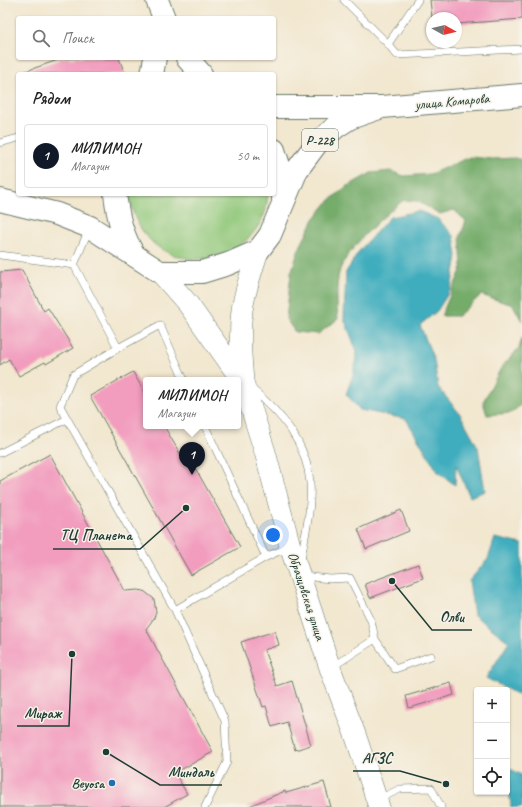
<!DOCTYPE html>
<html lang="ru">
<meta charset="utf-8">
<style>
:root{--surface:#fff;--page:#f2f2f2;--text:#222;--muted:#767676;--line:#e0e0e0;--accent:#111827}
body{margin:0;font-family:Caveat,sans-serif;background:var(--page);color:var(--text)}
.controls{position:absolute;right:12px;bottom:12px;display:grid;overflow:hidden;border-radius:4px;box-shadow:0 1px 3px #0004}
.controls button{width:36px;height:36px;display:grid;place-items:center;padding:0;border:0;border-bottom:1px solid var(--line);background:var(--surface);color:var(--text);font:20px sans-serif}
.compass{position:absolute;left:426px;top:12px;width:36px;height:36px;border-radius:50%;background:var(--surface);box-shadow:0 1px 3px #0004;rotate:98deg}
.you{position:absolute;left:273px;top:535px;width:14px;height:14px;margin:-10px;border:3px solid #fff;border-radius:50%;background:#1a73e8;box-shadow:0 0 0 6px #1a73e833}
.badge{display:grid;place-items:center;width:26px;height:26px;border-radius:50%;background:var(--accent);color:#fff;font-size:13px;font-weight:700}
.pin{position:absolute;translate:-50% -33px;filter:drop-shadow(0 1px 2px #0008)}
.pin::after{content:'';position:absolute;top:21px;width:14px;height:12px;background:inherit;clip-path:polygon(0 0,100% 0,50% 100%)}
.popup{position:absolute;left:143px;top:377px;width:98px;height:52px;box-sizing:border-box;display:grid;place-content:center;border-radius:4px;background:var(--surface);filter:drop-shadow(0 1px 3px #0005);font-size:13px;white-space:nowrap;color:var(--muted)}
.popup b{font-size:15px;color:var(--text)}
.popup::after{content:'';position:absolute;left:50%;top:100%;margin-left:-8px;border:8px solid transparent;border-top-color:var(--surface)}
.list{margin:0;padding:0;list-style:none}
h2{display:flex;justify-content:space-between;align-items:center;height:52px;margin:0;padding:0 16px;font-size:17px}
h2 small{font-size:13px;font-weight:400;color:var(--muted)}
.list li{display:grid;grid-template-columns:26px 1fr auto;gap:12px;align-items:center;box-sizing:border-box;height:64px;margin:0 8px 8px;padding:0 8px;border:1px solid var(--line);border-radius:4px}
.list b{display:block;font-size:15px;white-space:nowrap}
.list p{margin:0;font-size:13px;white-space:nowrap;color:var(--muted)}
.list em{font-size:13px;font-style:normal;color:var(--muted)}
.icon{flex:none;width:22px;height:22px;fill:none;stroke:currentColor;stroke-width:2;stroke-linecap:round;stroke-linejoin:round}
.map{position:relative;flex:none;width:522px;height:807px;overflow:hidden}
.search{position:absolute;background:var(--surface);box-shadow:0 1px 3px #0004;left:16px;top:16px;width:260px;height:44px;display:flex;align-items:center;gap:10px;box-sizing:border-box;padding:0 14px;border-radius:4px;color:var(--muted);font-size:15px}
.panel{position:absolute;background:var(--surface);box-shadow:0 1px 3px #0004;left:16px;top:72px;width:260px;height:124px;border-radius:4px}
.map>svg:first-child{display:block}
.green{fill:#92c87b;stroke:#588258}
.forest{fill:#75ac6b;stroke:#4a7450}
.water{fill:#40adbe;stroke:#307579}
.building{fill:#f29cbe}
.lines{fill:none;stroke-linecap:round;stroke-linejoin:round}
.service-casing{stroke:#69786a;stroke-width:8}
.secondary-casing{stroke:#69786a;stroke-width:22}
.primary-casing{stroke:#69786a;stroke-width:24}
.service{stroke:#fff;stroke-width:7}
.secondary{stroke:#fff;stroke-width:21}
.primary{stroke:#fff;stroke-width:22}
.poi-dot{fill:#1f6fb2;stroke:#f7f3e8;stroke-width:1.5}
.labels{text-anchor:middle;stroke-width:3;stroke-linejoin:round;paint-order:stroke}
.shield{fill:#f7f3e8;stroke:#60746a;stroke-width:1}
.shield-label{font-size:13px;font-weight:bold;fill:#1f3d34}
.street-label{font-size:14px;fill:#1f3d34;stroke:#f7f3e8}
.poi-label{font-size:14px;font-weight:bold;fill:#1f3d34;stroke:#f7f3e8;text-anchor:end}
.leader{fill:none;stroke:#1f3d34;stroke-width:1.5}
.callout-dot{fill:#1f3d34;stroke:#f7f3e8;stroke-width:1.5}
.callout-label{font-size:15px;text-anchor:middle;font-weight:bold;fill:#1f3d34;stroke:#f7f3e8;stroke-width:3;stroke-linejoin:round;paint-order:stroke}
</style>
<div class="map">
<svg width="522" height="807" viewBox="0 0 522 807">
<rect width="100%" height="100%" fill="#f7f3e8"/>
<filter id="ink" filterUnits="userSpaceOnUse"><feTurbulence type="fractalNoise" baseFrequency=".025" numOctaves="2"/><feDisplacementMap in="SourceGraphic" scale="8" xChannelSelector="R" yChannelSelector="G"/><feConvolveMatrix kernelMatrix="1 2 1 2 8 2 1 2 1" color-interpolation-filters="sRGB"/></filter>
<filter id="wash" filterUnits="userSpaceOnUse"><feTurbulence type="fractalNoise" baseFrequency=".012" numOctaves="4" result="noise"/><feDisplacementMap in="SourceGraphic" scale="16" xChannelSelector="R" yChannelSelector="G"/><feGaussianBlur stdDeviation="0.9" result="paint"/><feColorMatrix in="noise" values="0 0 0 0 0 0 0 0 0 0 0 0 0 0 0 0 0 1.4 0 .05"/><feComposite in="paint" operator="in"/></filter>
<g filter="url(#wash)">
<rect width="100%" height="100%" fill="#f2e7cf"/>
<path class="green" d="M129,194H268C267,200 267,206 265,212C250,257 188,275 152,242C138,229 132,213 129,194Z"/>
<path class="forest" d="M470,157L493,159L515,158L522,160V321L513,305L481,295L458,316H441L462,268L460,237L466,221L454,210L440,214L417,201L404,200C386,213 344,251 339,273C336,284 337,307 338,319L318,334L295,332L286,319L291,273L299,249L314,219L329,201L346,187L371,173L390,171L404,176L430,174Z
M522,338V404L511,413L487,415L483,402L501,368L519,348Z"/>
<path class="water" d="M419,211L438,219L454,236L457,256L451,289L437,311L420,325L434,360L438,387L460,414L478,447L485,491L470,497L456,465L455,485L438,472L406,419L360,410L346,394L353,375L357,352L344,318L346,272L360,250L390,217Z
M495,538L522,544V697L486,678L509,642L474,615L469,581L488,559Z
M507,767L522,775V807H511Z"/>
<g id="blocks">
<path class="building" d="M430,0H522V19L456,24V18H432Z
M64,58H119L125,74H23V72Z
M22,270L44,311L48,308L73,348L46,364L45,362L19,376L9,359L0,365V272Z
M133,372L146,395V426H164L189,469L194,466L240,547L191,575L90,396Z
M50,454L125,591L138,590L144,591L154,599L156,612L154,618L146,629L213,752L175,773L187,794L164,807H0V481Z
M401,510L409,531L366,549L358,529Z
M418,564L423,578L370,598L365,584Z
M275,631L279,645L264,650L277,686L292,681L311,745L295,750L287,722L272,727L266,706L263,707L241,642Z
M451,683L454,695L409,708L406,696Z
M324,782L331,807H247L285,791L286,793Z"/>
</g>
</g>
<g filter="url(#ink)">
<use href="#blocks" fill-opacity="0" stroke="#69786a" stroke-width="1"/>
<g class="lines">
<g class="service-casing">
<path id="service" d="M344,0L388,44L418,0
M388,44L397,55L522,49
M0,143L18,138
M0,255L74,265
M74,265L118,348L73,375L60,406L175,610L266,557L288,547
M74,265L89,229
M118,348L160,325L184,380
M252,389C281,413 307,443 310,483C312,508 305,535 301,559
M205,426L266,557
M0,453L67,419
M303,576L330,579L350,578L371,620L375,639L332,667
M175,610L225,721L227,762L205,807
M375,639L395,669L431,656
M379,799L400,789L431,788L441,807"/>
</g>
<g class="secondary-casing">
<path id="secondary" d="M160,272L188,304L243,382L265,452L290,546L330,668L356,737L379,807
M243,381C241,358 239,334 242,310C245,290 252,270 258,251"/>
</g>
<g class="primary-casing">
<path id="primary" d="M157,0L164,18
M187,58L201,74
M152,74L155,58
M274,107H382L522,95
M274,150L283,178V200
M115,194C118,217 122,235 134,255
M0,200L57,214L90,227L160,272H202L228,264L258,251L270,235L297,170L317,143L336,127L350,118L382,107"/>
</g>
<use href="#service" class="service"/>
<use href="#secondary" class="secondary"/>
<use href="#primary" class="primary"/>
</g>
</g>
<circle class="poi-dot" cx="112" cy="783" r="4"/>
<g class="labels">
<rect class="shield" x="302" y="129" width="36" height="22" rx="3"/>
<g class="shield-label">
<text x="320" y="145">Р-228</text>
</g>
<g class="street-label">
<text transform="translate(452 101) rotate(-5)" y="5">улица Комарова</text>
<text transform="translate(307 596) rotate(72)" y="5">Образцовская улица</text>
</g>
<g class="poi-label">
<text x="104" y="788">Beyosa</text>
</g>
</g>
<path class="leader" d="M186 508L140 549H53M392 581L432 630H472M72 654L69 726H17M446 784L400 771H353M106 752L160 785H222"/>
<g class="callout-dot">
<circle cx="186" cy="508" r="4"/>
<circle cx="392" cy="581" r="4"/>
<circle cx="72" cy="654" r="4"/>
<circle cx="446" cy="784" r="4"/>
<circle cx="106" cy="752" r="4"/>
</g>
<g class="callout-label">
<text x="96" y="540">ТЦ Планета</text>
<text x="452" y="622">Олви</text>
<text x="43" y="718">Мираж</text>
<text x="377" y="763">АГЗС</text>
<text x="191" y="777">Миндаль</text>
</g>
</svg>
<div class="controls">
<button>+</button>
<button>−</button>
<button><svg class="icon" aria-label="locate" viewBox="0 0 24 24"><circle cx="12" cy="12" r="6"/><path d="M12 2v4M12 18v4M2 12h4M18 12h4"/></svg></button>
</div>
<svg class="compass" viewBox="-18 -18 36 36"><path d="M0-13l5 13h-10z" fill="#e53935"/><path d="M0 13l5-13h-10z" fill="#767676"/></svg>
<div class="you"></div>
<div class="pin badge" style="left:192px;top:475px">1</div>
<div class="popup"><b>МИЛИМОН</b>Магазин</div>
<div class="search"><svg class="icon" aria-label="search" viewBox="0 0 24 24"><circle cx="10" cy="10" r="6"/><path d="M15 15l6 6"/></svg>Поиск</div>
<section class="panel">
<h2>Рядом<small></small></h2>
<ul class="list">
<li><span class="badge">1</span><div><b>МИЛИМОН</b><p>Магазин</p></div><em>50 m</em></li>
</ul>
</section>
</div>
